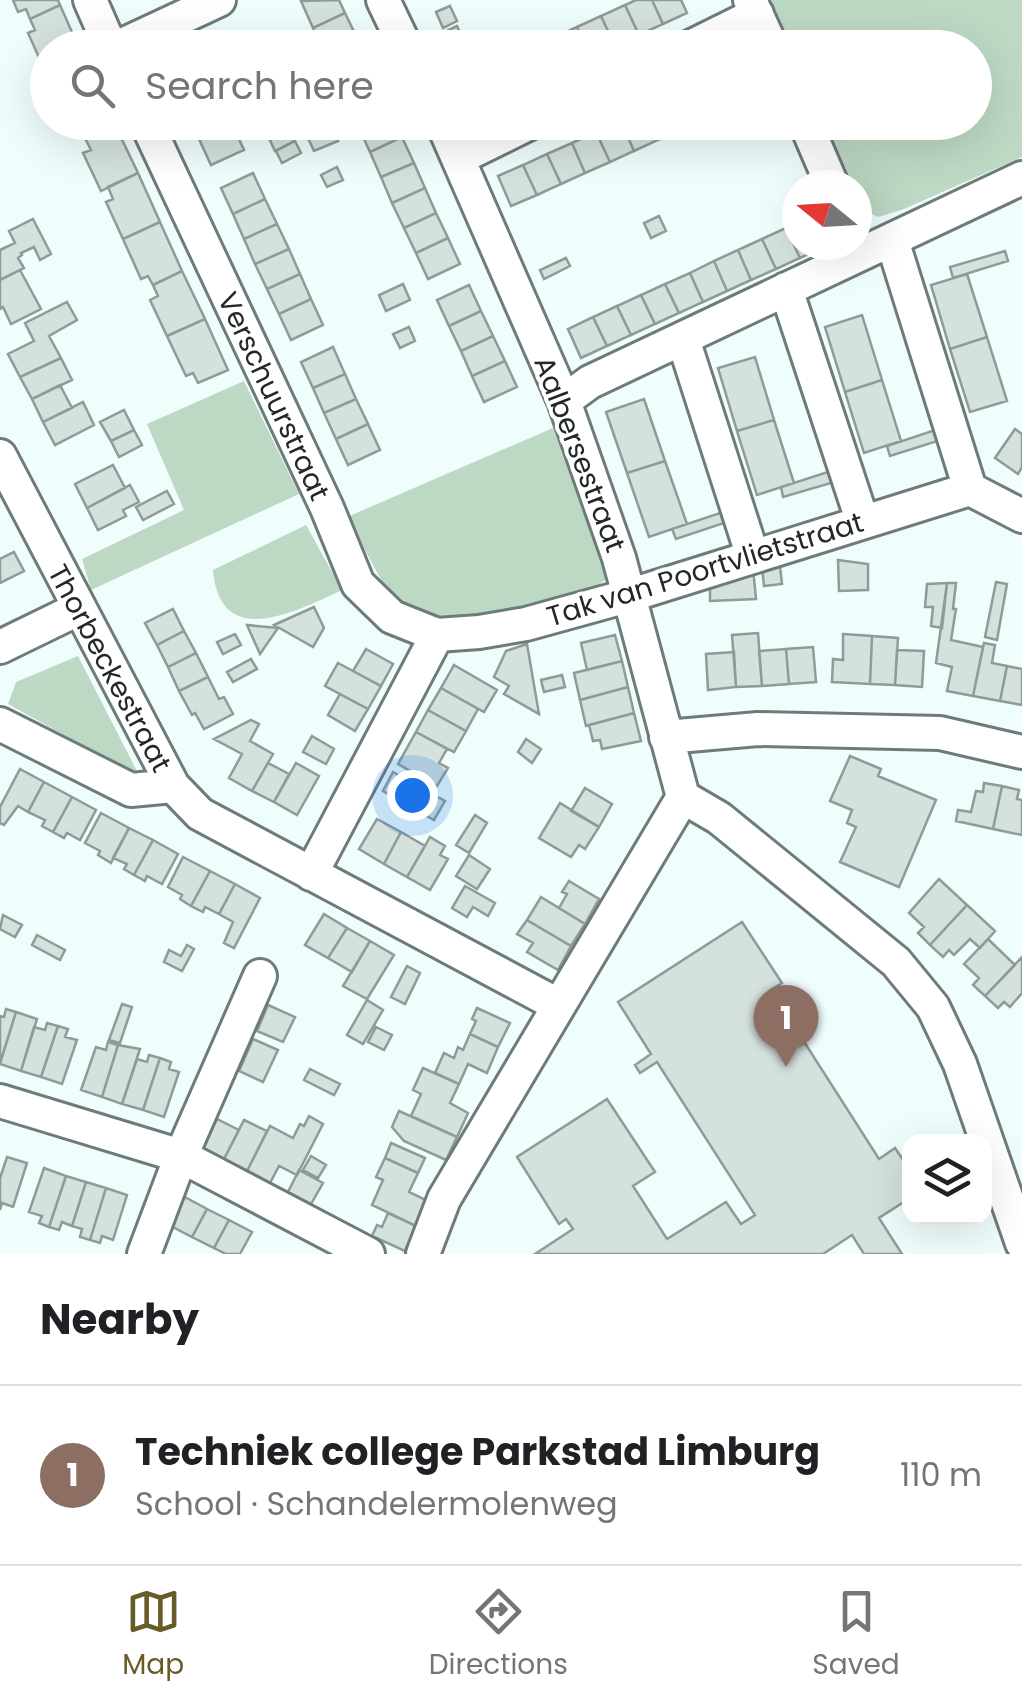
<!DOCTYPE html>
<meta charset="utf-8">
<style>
:root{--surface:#fff;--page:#f2f2f2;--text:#202124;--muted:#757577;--line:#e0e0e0;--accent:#695b28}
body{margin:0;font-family:Poppins,sans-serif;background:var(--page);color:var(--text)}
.controls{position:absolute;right:30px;bottom:30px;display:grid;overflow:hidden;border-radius:20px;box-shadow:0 10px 40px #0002}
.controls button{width:90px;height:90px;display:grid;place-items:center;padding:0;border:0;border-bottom:2px solid var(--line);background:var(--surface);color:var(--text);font:50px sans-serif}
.compass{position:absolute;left:782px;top:170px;width:90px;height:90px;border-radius:50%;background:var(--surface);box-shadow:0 10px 40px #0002;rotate:288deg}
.you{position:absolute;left:412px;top:795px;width:35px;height:35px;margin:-25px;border:8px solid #fff;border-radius:50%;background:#1a73e8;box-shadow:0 0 0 15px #1a73e833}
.badge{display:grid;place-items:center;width:65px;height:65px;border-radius:50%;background:var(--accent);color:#fff;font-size:32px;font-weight:700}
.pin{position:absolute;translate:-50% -82px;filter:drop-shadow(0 2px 5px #0008)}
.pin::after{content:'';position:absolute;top:52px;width:35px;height:30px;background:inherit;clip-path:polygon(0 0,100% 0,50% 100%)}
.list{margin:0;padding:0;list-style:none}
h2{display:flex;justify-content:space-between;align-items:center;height:130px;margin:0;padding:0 40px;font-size:42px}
h2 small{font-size:32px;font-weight:400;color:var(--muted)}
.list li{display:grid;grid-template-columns:65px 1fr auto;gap:30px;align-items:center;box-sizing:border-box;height:180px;padding:0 40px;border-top:2px solid var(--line)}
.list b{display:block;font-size:38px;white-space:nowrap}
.list p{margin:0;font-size:32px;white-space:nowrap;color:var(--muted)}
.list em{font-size:32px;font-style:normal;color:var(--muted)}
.icon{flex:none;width:55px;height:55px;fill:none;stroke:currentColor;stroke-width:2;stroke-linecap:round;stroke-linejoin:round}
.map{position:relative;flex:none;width:1022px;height:1254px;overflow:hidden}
.search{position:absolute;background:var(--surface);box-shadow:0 10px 40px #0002;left:30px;right:30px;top:30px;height:110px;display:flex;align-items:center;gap:25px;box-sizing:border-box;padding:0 35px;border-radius:55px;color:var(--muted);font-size:38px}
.sheet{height:310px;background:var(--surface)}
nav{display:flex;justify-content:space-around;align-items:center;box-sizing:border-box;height:140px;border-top:2px solid var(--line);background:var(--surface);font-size:28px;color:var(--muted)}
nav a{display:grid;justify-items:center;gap:5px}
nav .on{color:var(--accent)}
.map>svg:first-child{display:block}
.green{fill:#bdd9c4}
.building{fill:#d4e1dc;stroke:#8f9b97;stroke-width:2.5}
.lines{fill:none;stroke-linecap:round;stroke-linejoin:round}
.minor-casing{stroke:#6e7b7b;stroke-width:38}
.minor{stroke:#fff;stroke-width:32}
.labels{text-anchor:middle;stroke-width:8;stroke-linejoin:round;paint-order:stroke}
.street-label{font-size:28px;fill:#222727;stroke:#fff}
</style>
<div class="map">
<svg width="1022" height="1254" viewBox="0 0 1022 1254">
<rect width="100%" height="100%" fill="#effdfc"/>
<path class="green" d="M762,0H1022V157L904,209L878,217L861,209L857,185H850L820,123L974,122V48L785,47Z
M244,381L299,494L91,590L82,559L184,510L147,424Z
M553,428L607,578L591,592L478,621L418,618L386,589L347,517Z
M306,525L342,590C297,611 220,652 213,570Z
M78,656L140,777L8,704L16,682Z"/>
<path class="building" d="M13,0H58L60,5L30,19L26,9L18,12Z
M339,0L345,13L313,28L301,1Z
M636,0H652L663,24L639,35L625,5Z
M652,0H681L687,13L663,24Z
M60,5L79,48H48L45,71L28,33L35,30L30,19Z
M625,5L639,35L615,46L601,16Z
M450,6L457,21L443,28L436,12Z
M345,13L357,38L335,48H322L313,28Z
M601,16L615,46L586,48L577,27Z
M457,26L467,48H454L452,44L438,48L434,37Z
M577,27L586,48H557L553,38Z
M191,122H231L232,124L199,139Z
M365,122H395L402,137L370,152L358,126Z
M616,122H621L634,151L610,162L596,132Z
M621,122H650L658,140L634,151Z
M650,122H679L682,129L658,140Z
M232,124L244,150L211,165L199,139Z
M115,125L138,173L101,191L83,153L91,150L85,138Z
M330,125L338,141L314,151L307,136Z
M288,129L294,141L275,151L269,138Z
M596,132L610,162L585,173L572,143Z
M402,137L414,163L381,177L370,152Z
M295,141L301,153L282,163L276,151Z
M572,143L585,173L561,184L547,154Z
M547,154L561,184L537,195L523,165Z
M414,163L425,188L392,203L381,177Z
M523,165L537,195L511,206L498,176Z
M337,167L343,180L327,187L321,175Z
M138,173L160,222L123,239L106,202L113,199L108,187Z
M253,173L265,199L233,214L221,188Z
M425,188L436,213L404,228L392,203Z
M265,199L277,224L244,239L233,214Z
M436,213L448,238L416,253L404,228Z
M659,216L666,231L651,238L644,223Z
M33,219L51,254L40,260L34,247L21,253L22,255L18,258L24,268L0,280V250L15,243L9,231Z
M160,222L182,271L153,285L148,276L141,279L123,239Z
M797,223V245L825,246L800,258L786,228Z
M277,224L289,249L255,264L244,239Z
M786,228L800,258L776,269L762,239Z
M448,238L460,264L428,279L416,253Z
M762,239L776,269L751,280L738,250Z
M289,249L300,274L267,289L255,264Z
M738,250L751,280L727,291L714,261Z
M1005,251L1008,261L953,278L950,267Z
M566,258L570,266L544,279L540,270Z
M714,261L727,291L703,302L690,273Z
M20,270L41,309L11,324L3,307L0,309V280Z
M182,271L205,319L167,336L150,300L158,296L153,285Z
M690,273L703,302L679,313L665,284Z
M300,274L311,299L279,314L267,289Z
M967,274L987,337L950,349L931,285Z
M403,284L410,300L386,311L379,295Z
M665,284L679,313L655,324L641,295Z
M469,285L481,311L449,326L437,300Z
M641,295L655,324L631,335L617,306Z
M311,299L323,325L291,340L279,314Z
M67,302L77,320L49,336L61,358L20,377L8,354L34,341L25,323Z
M617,306L631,335L607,346L593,317Z
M481,311L493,336L461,351L449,326Z
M862,315L882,380L845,392L825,327Z
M593,317L607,346L581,358L568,329Z
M205,319L228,370L198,383L193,373L186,376L167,336Z
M409,327L415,341L400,348L393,334Z
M493,336L505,361L472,376L461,351Z
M987,337L1007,401L970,412L950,349Z
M333,347L345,374L313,388L301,362Z
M755,357L774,420L737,431L718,368Z
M61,358L72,380L32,399L20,377Z
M505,361L517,387L484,402L472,376Z
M345,374L356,399L324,413L313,388Z
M882,380L901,441L864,453L845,392Z
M60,385L72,408L43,422L32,399Z
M356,399L368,424L336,439L324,413Z
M644,399L665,461L627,473L606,412Z
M83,402L94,425L55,445L43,422Z
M124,410L134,430L111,441L100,422Z
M774,420L794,483L757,495L737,431Z
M368,424L380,450L348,465L336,439Z
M941,428L944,439L890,456L887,446Z
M1015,429L1022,434V467L1018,474L995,458Z
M134,430L142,445L119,457L111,441Z
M665,461L687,524L649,537L627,473Z
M113,465L125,488L87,508L75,484Z
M834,470L838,481L783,497L781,487Z
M130,485L139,502L123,510L126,516L98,530L87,508Z
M167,491L174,504L143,520L136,507Z
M726,511L730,521L676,539L672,529Z
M14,552L24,571L0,583V559Z
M838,560L868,564V590L839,591Z
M780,566L782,584L764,586L762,568Z
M753,568L756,599L710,601V582Z
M996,582L1007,584L997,640L985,637Z
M947,583L942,628L931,626L933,607H925L927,584Z
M947,583H956L953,609H956L951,640L983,647L973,696L947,691L952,667L936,663Z
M314,607L324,628L313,647L274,625Z
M173,609L184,631L157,645L145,623Z
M247,625L278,628L260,654Z
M184,631L196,653L168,667L157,645Z
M758,633L762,686L736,687L732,635Z
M235,634L241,645L223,654L217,642Z
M843,634L872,636L870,684L832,682L833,659L843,660Z
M615,635L622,661L587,670L581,643Z
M872,636L898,638L895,685L870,684Z
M984,643L995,645L992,663L1007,666L1000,701L973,696Z
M527,644L539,714L504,694L509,686L494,677L506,651Z
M813,647L816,682L789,684L786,649Z
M366,649L393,664L381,686L353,671Z
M786,649L789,684L762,686L759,651Z
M897,650L924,651L922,687L895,685Z
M734,652L736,687L708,690L706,654Z
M196,653L208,677L179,691L168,667Z
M251,659L257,669L233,682L227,672Z
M622,661L628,687L580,700L574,673Z
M338,663L381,686L368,709L325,686Z
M454,665L497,690L484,712L441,688Z
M1007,666L1022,669V705L1000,701Z
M562,675L565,687L544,692L541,680Z
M208,677L219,699L224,697L233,714L204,729L195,713L192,715L179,691Z
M628,687L634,713L586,726L580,700Z
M441,688L478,709L466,731L428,710Z
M340,694L368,709L355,731L328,715Z
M428,710L466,731L454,752L416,732Z
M634,713L641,741L602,749L600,740L593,741L589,725Z
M251,720L259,724L250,741L273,754L252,791L229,778L242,754L214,739Z
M416,732L447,749L439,763L448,768L437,786L398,764Z
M312,736L334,749L326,764L303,752Z
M526,739L541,749L532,763L518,752Z
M850,756L881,769L878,776L936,800L899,887L840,862L856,827L847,823L852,810L830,801Z
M268,763L289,774L274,802L252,791Z
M296,763L319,776L297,815L274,802Z
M20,769L44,782L28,812L18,806L4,825L0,823V807Z
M393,772L425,790L414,809L383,791Z
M44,782L72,797L53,832L42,826L45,820L28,812Z
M984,783L1002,786L993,829L956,821L958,810L971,812L976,791L983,792Z
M1002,786L1019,790L1017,799L1022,800V835L993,829Z
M585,788L612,804L599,827L571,811Z
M425,790L445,801L434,820L414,809Z
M72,797L96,810L80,840L67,833L64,838L53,832Z
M560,803L599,827L585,849L579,845L571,857L539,838Z
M101,813L129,828L111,863L98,855L100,851L85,843Z
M475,815L487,823L469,853L456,845Z
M377,819L401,832L384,864L359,849Z
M129,828L153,840L134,875L124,869L127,864L113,858Z
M401,832L425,846L407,877L384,864Z
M430,837L445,846L440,855L448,859L430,890L407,877Z
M153,840L178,854L162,884L147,876L145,881L134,875Z
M469,855L490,869L477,889L456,876Z
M183,857L210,871L191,906L180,899L182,895L168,887Z
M210,871L235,884L219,914L205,907L203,912L191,906Z
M939,879L967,905L930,945L918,933L924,927L909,913Z
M569,881L599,899L585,924L559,908L567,894L562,892Z
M235,884L260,898L234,948L224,943L233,922L219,914Z
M465,886L495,903L488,916L473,907L467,917L452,908Z
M541,897L585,924L571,946L527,920Z
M967,905L995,931L980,948L970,939L954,955L949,950L943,957L930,945Z
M324,914L347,928L328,958L305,945Z
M3,915L22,925L15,937L0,929Z
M527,920L571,946L558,970L527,952L533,943L517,934Z
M742,922L782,983L771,990L879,1159L895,1148L910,1170V1198L879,1218L902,1254H864L852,1235L823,1254H535L573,1229L566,1219L559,1224L517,1157L607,1099L655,1172L633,1186L667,1239L726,1202L741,1224L755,1215L657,1062L640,1073L635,1065L651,1054L618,1002Z
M347,928L370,941L352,972L328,958Z
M37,935L65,950L60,960L32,945Z
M988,939L1015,965L985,996L973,985L979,978L964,964Z
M370,941L394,955L367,999L343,986Z
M187,945L194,949L182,971L164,962L169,950L181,956Z
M1022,957V993L1010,1007L1004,1002L998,1008L985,996Z
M407,966L420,973L405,1004L391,997Z
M367,1000L383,1010L363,1044L347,1035Z
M122,1004L132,1007L120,1043L109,1040Z
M268,1005L295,1017L283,1042L257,1031Z
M477,1008L510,1023L498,1047L470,1034L476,1021L472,1019Z
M6,1009L16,1012L0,1063V1016L4,1017Z
M16,1012L37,1019L21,1071L0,1064Z
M47,1023L58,1026L41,1077L21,1071L34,1027L45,1030Z
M58,1026L68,1029L65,1037L77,1040L62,1084L41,1077Z
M376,1027L392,1035L384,1050L368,1042Z
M470,1034L498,1047L487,1073L468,1064L459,1084L435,1073L444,1053L454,1058L458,1047L463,1050Z
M253,1039L278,1050L263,1082L239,1071Z
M108,1042L118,1045L102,1097L81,1090L96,1047L106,1050Z
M118,1045L140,1049L122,1104L102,1097Z
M149,1055L160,1058L143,1110L122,1104L137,1059L147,1062Z
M160,1058L171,1062L169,1069L179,1072L164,1117L143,1110Z
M423,1068L459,1084L450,1103L468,1113L457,1137L411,1116L421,1094L413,1090Z
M310,1069L340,1084L334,1095L304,1080Z
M399,1111L457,1137L446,1160L404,1141L392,1127Z
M309,1116L323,1124L297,1175L279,1166L270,1183L247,1171L270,1126L293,1138L300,1124L304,1126Z
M217,1119L239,1130L224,1159L202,1148Z
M244,1120L267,1131L247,1171L224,1159Z
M391,1143L425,1158L418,1173L385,1158Z
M311,1156L326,1165L318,1178L303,1170Z
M7,1157L27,1163L13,1207L2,1203L0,1210V1178Z
M385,1158L418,1173L409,1192L428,1201L416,1226L372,1205L383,1180L376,1177Z
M44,1168L66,1176L49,1227L39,1223L42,1216L29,1212Z
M299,1170L323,1183L311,1204L288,1192Z
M66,1176L86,1182L72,1226L62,1222L59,1230L49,1227Z
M86,1182L106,1188L90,1240L80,1237L82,1229L72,1226Z
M106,1188L127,1195L113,1240L102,1236L100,1243L90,1240Z
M183,1196L207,1209L192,1237L169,1225Z
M207,1209L229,1220L214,1248L192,1237Z
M388,1213L416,1226L405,1251L372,1236L377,1225L382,1227Z
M229,1220L252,1232L240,1254H226L214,1248Z"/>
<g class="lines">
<g class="minor-casing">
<path id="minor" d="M90,0L111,48
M383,0L406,48
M750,0L772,48
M116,48L219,0
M688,48L757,14
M146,122L327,508L358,584L392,617L437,635L479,632L526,624L631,595L970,489
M442,122L564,401L619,558L683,797
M805,122L832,185
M459,158L532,122
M892,240L970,489L1022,516
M786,289L862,520
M683,339L753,557
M564,401L590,382L1022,178
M0,456L173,786L200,814L558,1005
M0,647L78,609
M0,724L131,790L173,786
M666,737L758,729L940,733L1022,752
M683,797L719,818L896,962L933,1007L960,1064L1022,1243
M311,874L437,635
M0,1101L181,1156L368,1254
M144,1254L181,1156L260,976
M423,1254L444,1199L683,797"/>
</g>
<use href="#minor" class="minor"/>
</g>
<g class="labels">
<g class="street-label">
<text transform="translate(274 396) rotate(65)" y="10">Verschuurstraat</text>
<text transform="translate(580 454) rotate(69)" y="10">Aalbersestraat</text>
<text transform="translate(705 569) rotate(-17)" y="10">Tak van Poortvlietstraat</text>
<text transform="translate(110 668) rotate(62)" y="10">Thorbeckestraat</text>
</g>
</g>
</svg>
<div class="controls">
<button><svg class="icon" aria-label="layers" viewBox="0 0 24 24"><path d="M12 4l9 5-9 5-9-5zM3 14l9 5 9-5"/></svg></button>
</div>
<svg class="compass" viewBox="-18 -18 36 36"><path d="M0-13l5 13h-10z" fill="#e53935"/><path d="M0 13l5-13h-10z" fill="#757577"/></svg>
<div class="you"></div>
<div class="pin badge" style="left:786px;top:1067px;background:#8d6e63">1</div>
<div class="search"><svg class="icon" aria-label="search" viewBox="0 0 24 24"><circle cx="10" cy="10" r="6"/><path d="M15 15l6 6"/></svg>Search here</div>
</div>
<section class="sheet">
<h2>Nearby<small></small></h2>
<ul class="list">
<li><span class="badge" style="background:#8d6e63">1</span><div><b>Techniek college Parkstad Limburg</b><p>School · Schandelermolenweg</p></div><em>110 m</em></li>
</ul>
</section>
<nav>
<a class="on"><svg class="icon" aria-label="map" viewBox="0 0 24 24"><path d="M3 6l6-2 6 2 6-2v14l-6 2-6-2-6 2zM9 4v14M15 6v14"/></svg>Map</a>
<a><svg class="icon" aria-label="directions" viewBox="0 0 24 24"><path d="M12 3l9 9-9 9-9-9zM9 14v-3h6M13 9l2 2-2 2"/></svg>Directions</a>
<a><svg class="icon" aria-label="saved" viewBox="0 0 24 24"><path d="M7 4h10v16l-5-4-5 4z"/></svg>Saved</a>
</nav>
